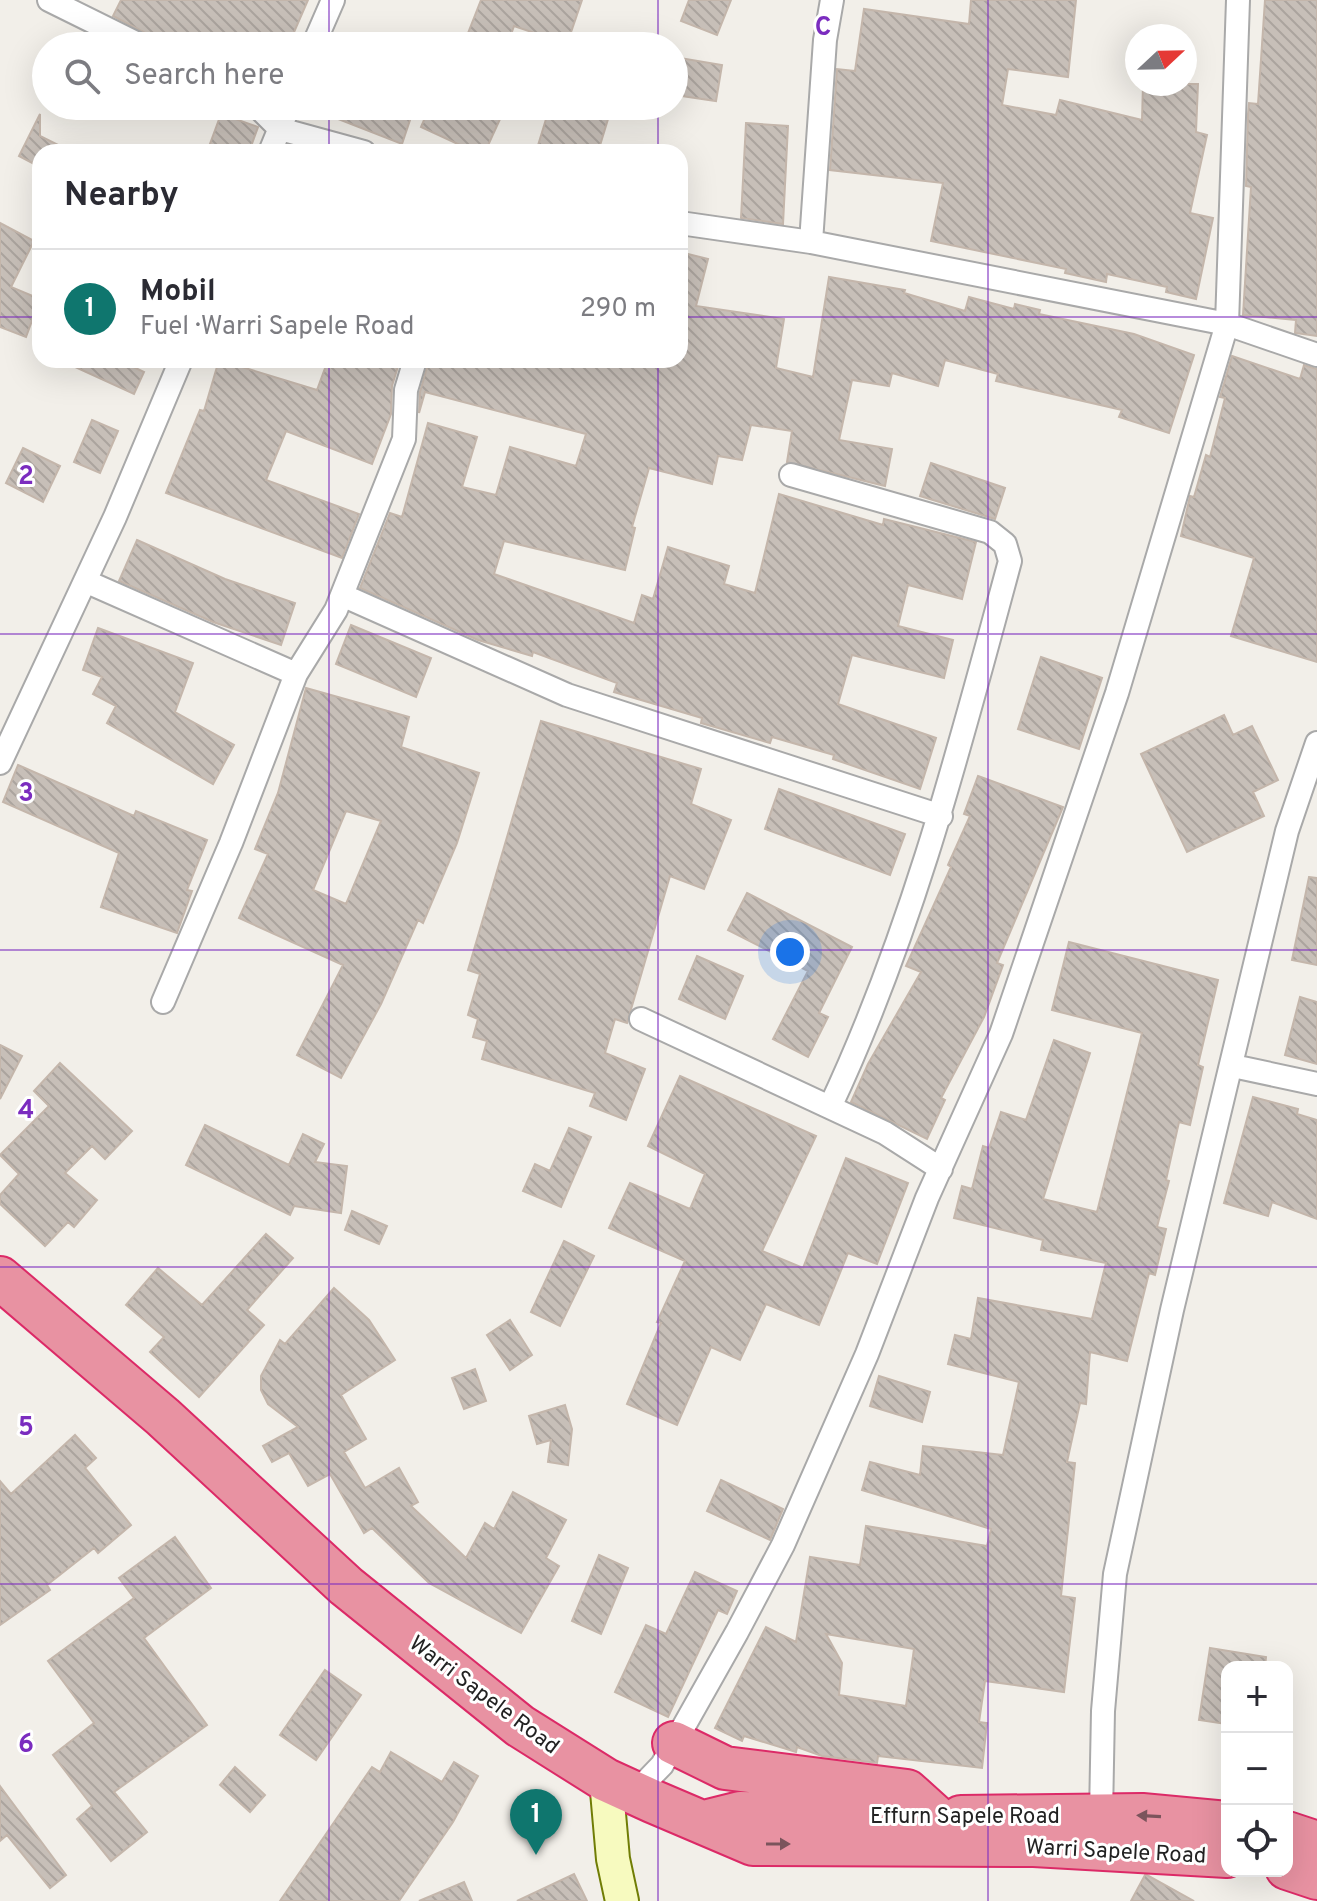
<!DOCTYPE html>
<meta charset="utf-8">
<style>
:root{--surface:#fff;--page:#f2f2f3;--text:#2b2b33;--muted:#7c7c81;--line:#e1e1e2;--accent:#0f766e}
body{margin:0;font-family:Overpass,sans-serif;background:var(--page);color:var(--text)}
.controls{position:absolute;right:24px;bottom:24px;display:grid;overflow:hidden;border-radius:16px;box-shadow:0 8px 32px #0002}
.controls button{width:72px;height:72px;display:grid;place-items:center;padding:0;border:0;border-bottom:2px solid var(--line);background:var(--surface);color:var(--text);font:40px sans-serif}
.compass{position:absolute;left:1125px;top:24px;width:72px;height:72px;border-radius:50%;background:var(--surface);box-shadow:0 8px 32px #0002;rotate:68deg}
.you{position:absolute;left:790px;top:952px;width:28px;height:28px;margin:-20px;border:6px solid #fff;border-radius:50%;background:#1a73e8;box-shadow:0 0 0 12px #1a73e833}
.badge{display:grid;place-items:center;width:52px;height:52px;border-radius:50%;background:var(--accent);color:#fff;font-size:26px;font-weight:700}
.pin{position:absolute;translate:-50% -66px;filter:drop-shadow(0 2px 4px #0008)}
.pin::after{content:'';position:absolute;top:42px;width:28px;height:24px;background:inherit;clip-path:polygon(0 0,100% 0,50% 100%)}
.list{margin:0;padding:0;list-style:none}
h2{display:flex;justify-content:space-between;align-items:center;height:104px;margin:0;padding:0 32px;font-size:34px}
h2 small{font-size:26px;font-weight:400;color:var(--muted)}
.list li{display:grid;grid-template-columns:52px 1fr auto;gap:24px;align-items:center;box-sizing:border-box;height:120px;padding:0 32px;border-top:2px solid var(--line)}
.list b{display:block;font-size:30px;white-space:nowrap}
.list p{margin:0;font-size:26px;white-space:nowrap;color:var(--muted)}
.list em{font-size:26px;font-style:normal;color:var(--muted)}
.icon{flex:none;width:44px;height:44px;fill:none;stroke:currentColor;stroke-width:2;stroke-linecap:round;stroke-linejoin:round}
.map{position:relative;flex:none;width:1317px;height:1901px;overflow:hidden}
.search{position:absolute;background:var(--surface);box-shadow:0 8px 32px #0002;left:32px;top:32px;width:656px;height:88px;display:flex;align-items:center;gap:20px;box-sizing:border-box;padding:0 28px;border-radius:44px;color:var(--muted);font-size:30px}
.panel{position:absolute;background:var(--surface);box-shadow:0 8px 32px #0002;left:32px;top:144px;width:656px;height:224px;border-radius:24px}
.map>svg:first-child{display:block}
.building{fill:url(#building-back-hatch);stroke:#c4b6ab;stroke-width:2;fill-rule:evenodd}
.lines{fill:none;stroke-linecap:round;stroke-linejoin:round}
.street-casing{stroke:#a9a9a9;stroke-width:26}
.secondary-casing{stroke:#707d05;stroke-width:36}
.highway-casing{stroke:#dc2a67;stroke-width:46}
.street{stroke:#fff;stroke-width:22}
.secondary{stroke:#f7fabf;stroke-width:32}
.highway{stroke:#e892a2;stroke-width:42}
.oneway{fill:#7b545c}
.grid{fill:none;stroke:#7b2cbf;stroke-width:2;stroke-opacity:0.55}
.labels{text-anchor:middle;stroke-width:6;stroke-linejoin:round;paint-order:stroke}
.street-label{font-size:22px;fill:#222;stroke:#fff}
.grid-label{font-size:26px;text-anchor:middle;font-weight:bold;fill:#7b2cbf;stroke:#fff;stroke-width:6;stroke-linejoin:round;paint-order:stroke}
</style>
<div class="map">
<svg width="1317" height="1901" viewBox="0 0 1317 1901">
<defs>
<pattern id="building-back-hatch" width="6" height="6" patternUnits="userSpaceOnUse" patternTransform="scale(2)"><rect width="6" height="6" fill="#c7bfb8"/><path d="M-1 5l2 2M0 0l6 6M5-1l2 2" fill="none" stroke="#aba49e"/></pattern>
</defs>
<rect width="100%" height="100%" fill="#f2efe9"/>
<path class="building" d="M121,0H308L288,46H170L113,16Z
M481,0H582L567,44L514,26L507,46H463Z
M689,0H731L717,35L681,21Z
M971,0H1076L1068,77L1008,69L1002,105L1056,115L1060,100L1142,120L1143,84H1198L1196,132L1207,135L1190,213L1213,218L1196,299L1166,292L1167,287L1107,274L1106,282L1065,273L1066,269L931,241L943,183L830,170L837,69L855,71L864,9L969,24Z
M1265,0H1317V336L1295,333L1296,320L1243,315L1251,187L1246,186L1248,114L1249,103L1258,104Z
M674,57L722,65L716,101L674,95Z
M305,106H399L413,111L402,144Z
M430,106H506L485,152H475L421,127Z
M550,106H612L598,152H536Z
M40,114V136L72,152H40V167L19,156Z
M221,114L258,127L249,152H207Z
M746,123L788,126L783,224L741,218Z
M0,223L34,241L11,287L40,299L26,337L0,327Z
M680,252L708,259L696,306L784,319L776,368L813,377L829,277L905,290L904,293L965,311L969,297L1014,309L1015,304L1040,310L1039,314L1134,334L1194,355L1169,433L1119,417L1122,410L996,381L998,374L945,360L938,386L892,373L889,386L852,380L839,440L892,449L885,486L787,462L792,431L751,425L742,460L718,456L712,484L649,468L632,527L635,528L625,570L504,541L494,574L634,623L642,595L653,599L668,547L729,566L724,584L755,593L779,494L883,525L884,519L976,542L962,599L908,585L898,626L953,640L944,678L852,655L838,704L936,738L920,789L833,759L834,755L772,737L770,743L701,723L702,718L614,692L617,683L533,652L532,656L478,640L360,588L390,513L402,517L428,423L477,437L462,487L496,495L510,447L576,466L586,434L425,392L419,413L420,392L429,360H680Z
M1232,356L1300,379L1304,365L1317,369V662L1231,636L1254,558L1181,536L1190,496L1194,497L1206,455L1210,457L1225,398L1220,397Z
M60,360H119L144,372L134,394Z
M219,360L317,390L328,360H400L392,386L391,414L372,464L286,431L266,480L359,514L342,558L166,493L200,410L204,411Z
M92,420L118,431L100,473L74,462Z
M23,448L60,466L43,502L6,483Z
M931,463L1005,488L995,519L920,496Z
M137,540L225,579L295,603L281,645L213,622L119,581Z
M351,625L431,658L416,697L336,664Z
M98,628L193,663L175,712L234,745L213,784L107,723L116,706L93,694L102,677L83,670Z
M1041,657L1102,678L1079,749L1018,729Z
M306,688L409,717L401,747L479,773L457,843L423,923L418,920L381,1004L341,1078L297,1055L343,965L239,918L268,854L255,849L278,793ZM346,811L381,821L346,904L313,890Z
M1224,715L1233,735L1252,726L1278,780L1253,792L1264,816L1187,852L1141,754Z
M541,721L701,769L691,804L731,820L704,889L670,876L627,1023L615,1019L605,1053L645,1069L626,1120L590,1106L595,1093L482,1059L487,1041L473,1037L478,1019L468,1015L480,974L468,970Z
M18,765L134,816L136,811L207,840L187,890L192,891L177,933L101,907L119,853L3,802Z
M978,776L1063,807L997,963L1003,965L984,1017L941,1098L945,1100L927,1139L851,1102L868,1064L921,972L906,966L951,867L948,865L970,816L964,814Z
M779,789L905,834L890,875L765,829Z
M1309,877L1317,878V965L1292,960Z
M747,893L852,947L819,1013L828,1017L808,1057L773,1039L808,971L728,930Z
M1069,942L1218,980L1198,1065L1203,1067L1190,1125L1179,1122L1166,1180L1169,1181L1157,1227L1166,1229L1155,1275L1149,1273L1127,1361L1090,1352L1086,1404L1080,1403L1067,1462L1075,1463L1061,1596L1075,1598L1064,1692L985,1681L979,1722L987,1723L982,1768L878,1756L877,1763L822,1756L797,1747L796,1752L744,1736L742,1741L715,1728L766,1627L796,1642L810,1557L860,1565L866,1526L987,1546L991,1529L862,1490L870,1462L920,1475L923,1446L1003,1455L1019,1382L948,1364L955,1335L971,1339L978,1298L1092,1319L1106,1263L1041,1250L1043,1240L954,1218L962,1186L972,1189L983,1146L989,1148L1001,1112L1026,1120L1054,1040L1090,1053L1043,1199L1097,1212L1142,1033L1052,1010ZM826,1634L914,1649L906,1706L839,1695L842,1663Z
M697,956L743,976L725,1019L679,999Z
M1300,997L1317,1002V1064L1285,1055Z
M0,1045L22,1056L0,1099Z
M60,1063L132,1131L105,1159L92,1146L65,1173L97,1200L74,1227L68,1222L45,1246L0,1204V1195L19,1174L0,1155L49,1106L34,1091Z
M680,1076L816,1136L762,1251L803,1268L846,1158L908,1183L877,1264L848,1253L819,1325L766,1304L740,1360L711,1347L677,1425L627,1404L661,1323L657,1322L685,1261L609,1228L630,1183L690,1209L705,1174L648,1146Z
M1253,1097L1298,1109L1297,1114L1317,1120V1219L1272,1202L1268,1216L1224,1203Z
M205,1125L289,1165L303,1134L324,1144L315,1162L347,1166L341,1213L294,1206L290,1215L186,1165Z
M569,1128L591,1137L561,1207L523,1191L535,1164L550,1171Z
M352,1211L387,1226L379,1244L345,1230Z
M266,1234L293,1258L247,1310L264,1325L199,1397L150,1352L164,1337L126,1305L158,1268L202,1305Z
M564,1241L594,1256L560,1326L531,1312Z
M334,1288L369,1320L395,1360L341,1395L366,1439L344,1452L365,1488L399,1468L418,1502L411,1506L466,1558L485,1523L494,1529L513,1492L566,1520L546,1558L559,1566L521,1633L429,1583L372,1528L364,1533L330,1474L308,1486L289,1453L272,1462L263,1446L298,1427L268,1404L261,1390V1376L280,1340L285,1344Z
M510,1320L532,1355L510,1370L487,1335Z
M475,1369L486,1401L464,1409L452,1378Z
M879,1376L930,1392L922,1422L870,1406Z
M565,1405L572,1429L568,1465L548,1462L551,1440L537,1444L529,1416Z
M75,1435L96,1458L85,1468L131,1525L98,1553L94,1548L47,1585L50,1590L0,1625V1481L11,1494Z
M721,1480L783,1509L770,1540L707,1511Z
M175,1537L211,1588L144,1638L207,1725L114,1792L147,1832L111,1861L77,1819L92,1806L53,1755L94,1723L48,1661L134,1598L119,1578Z
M599,1555L628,1568L601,1634L572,1621Z
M695,1572L737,1591L727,1614L718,1610L668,1717L615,1692L646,1625L666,1634Z
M1210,1648L1266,1657L1265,1667H1227V1724L1199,1720Z
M325,1670L361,1695L316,1760L280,1735Z
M391,1752L442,1782L454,1762L478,1776L453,1822L399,1901H280L372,1767L380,1772Z
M235,1767L265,1795L250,1812L220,1785Z
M0,1786L66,1875L50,1888L7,1835L0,1841Z
M574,1874L587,1901H517Z
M1145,1875H1147L1194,1901H1131Z
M464,1882L472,1901H419Z"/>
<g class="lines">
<g class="street-casing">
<path id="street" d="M49,0L142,46
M313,46L333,0
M257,106L280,129L364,152
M270,152L289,106
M680,223L811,242L1227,324L1317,355
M811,242L825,40L832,0
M791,475L990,532L1005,544L1010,561C960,746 912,933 830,1107
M85,581L296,674L231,843L163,1002
M342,595L567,695L941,816
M296,674L336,610L404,439L406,390L415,360
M0,763L115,517L181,360
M641,1019L885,1133L941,1169
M1233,1066L1317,1084
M635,1793L662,1765L737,1632L783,1545L867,1354L927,1198L1001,1034L1117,693L1227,324L1238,0
M1101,1815L1103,1711L1115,1574L1172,1310L1287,831L1317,743"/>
</g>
<g class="secondary-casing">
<path id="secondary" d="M606,1780L613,1859L622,1901"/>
</g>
<g class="highway-casing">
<path id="highway" d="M0,1278L163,1417L346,1586L520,1726L606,1780L652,1801L753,1844L1034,1845L1227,1856
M674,1743L725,1768L907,1791L937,1818
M961,1817L1142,1815L1227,1823
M704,1822L740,1813L898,1816
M1287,1833L1317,1843
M1287,1868L1317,1878"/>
</g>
<use href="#street" class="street"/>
<use href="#secondary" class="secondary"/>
<use href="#highway" class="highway"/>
</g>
<defs><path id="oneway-solid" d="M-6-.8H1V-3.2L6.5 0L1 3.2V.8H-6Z" transform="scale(2)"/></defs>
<g class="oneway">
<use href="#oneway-solid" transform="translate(1149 1816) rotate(-177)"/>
<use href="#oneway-solid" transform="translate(778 1844)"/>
</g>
<path class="grid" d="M329,0V46M658,0V46M988,0V1901M329,106V152M658,106V152M0,317H40M680,317H1317M329,360V1901M658,360V1901M0,634H1317M0,950H1317M0,1267H1317M0,1584H1317"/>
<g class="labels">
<g class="street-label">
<text transform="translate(485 1694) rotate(37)" y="8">Warri Sapele Road</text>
<text x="965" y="1823">Effurn Sapele Road</text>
<text transform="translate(1116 1850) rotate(3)" y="8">Warri Sapele Road</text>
</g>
</g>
<g class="grid-label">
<text x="823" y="35">C</text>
<text x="26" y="484">2</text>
<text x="26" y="801">3</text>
<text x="26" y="1118">4</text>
<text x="26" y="1435">5</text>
<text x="26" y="1752">6</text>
</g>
</svg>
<div class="controls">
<button>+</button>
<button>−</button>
<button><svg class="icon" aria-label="locate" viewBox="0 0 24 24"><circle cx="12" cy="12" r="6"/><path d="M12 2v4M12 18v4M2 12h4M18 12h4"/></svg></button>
</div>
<svg class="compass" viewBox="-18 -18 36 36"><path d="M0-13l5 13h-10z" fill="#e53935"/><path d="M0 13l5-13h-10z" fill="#7c7c81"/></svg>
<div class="you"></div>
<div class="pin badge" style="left:536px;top:1855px">1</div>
<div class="search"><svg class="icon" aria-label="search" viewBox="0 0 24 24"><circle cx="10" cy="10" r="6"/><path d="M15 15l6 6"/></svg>Search here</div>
<section class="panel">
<h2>Nearby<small></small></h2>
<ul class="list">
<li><span class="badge">1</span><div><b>Mobil</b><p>Fuel · Warri Sapele Road</p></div><em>290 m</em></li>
</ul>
</section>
</div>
